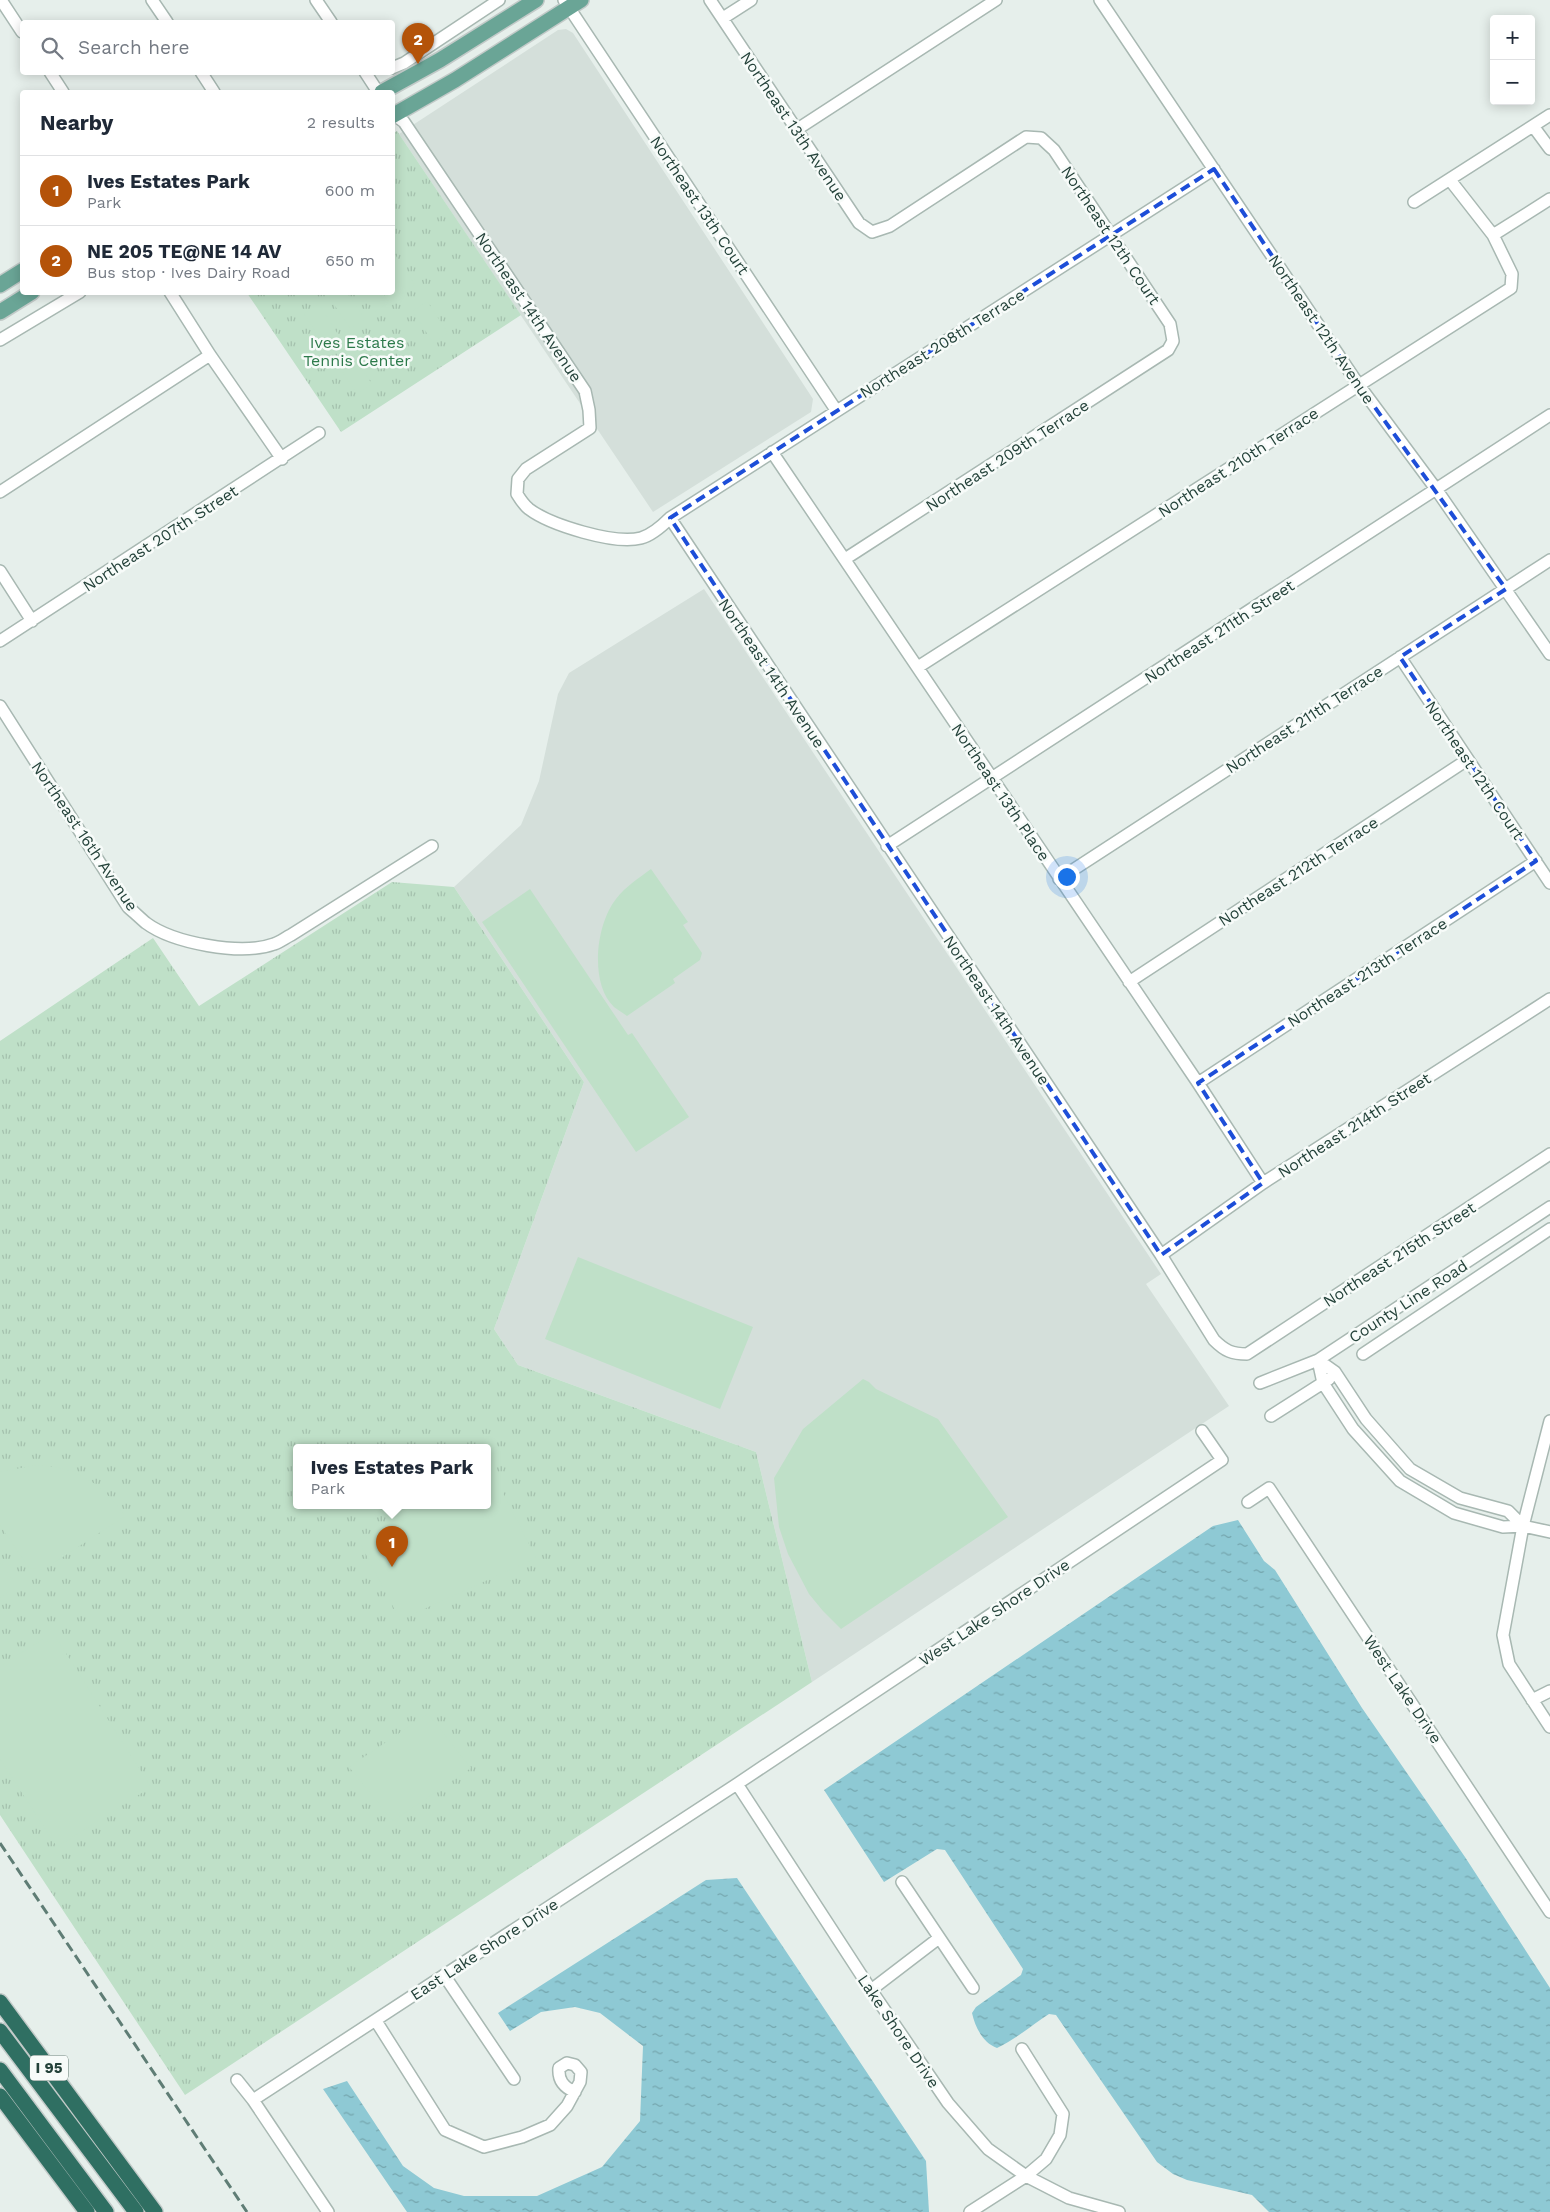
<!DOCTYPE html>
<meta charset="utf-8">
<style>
:root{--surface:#fff;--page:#f6f6f7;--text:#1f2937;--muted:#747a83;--line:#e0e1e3;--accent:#b45309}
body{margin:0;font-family:"Work Sans",sans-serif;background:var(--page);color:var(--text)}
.controls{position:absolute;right:15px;top:15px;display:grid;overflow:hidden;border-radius:5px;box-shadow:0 2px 12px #0003}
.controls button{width:45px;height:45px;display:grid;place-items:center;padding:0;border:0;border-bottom:1px solid var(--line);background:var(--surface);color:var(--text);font:25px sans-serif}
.you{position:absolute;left:1066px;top:876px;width:18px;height:18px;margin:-12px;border:4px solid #fff;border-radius:50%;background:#1a73e8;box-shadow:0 0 0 8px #1a73e833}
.badge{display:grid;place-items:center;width:32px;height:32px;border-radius:50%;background:var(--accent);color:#fff;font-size:16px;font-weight:700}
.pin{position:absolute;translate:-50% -41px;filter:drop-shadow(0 1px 2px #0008)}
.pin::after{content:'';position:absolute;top:26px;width:18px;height:15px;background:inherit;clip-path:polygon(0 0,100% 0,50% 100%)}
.popup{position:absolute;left:293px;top:1444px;width:198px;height:65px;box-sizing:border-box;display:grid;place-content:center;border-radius:5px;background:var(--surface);filter:drop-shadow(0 1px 4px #0005);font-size:16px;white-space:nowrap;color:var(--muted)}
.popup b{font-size:19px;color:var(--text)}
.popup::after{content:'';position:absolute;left:50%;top:100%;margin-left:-10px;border:10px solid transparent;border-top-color:var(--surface)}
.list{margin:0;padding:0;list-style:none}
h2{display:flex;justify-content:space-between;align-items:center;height:65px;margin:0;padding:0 20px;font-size:21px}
h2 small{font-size:16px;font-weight:400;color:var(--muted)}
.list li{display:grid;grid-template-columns:32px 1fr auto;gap:15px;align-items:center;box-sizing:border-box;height:70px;padding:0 20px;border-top:1px solid var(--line)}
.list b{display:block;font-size:19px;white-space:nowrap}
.list p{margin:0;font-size:16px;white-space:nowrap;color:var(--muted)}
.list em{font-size:16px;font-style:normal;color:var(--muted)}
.icon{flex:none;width:28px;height:28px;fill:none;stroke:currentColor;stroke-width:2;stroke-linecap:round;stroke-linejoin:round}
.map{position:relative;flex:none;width:1550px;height:2212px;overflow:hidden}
.search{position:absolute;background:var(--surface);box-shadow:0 2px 12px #0003;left:20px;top:20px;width:375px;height:55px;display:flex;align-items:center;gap:12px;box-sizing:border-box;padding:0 18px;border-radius:5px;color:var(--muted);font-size:19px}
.panel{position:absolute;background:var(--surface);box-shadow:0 2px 12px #0003;left:20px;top:90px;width:375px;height:205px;border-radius:5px}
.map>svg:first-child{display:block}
.built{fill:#d4dfda}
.grass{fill:url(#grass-tufts);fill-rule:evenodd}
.pitch{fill:#bfe0c8}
.water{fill:url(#water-ripples)}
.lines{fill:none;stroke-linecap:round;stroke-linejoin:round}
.minor-casing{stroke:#a8b8b2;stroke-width:14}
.major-casing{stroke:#c2cac8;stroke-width:18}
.highway-casing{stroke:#c2cac8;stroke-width:18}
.minor{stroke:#fff;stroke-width:11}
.major{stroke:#6aa596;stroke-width:15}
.highway{stroke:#2f6f62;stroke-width:15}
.rail{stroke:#5f7d75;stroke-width:3;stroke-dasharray:10 5;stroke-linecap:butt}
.marked{fill:none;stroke:#1d4ed8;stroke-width:4;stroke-dasharray:10 6;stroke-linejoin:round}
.labels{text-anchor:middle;stroke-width:5;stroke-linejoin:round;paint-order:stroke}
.shield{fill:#f7fbf9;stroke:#637a73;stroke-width:1}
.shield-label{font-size:15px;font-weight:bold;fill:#24423a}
.street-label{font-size:16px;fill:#24423a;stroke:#f7fbf9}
.park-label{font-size:16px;fill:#2d7a4b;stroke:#f7fbf9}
</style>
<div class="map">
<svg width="1550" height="2212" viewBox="0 0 1550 2212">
<defs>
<pattern id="grass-tufts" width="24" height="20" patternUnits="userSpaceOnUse" patternTransform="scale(1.25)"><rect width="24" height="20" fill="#bfe0c8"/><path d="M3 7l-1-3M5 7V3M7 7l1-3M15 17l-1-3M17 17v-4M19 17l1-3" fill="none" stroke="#a4c1ad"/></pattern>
<pattern id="water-ripples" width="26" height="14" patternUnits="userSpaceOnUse" patternTransform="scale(1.25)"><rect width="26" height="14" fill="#8ec9d4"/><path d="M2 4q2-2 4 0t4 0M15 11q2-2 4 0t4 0" fill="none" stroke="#74a5ad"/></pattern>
</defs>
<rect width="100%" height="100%" fill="#e6efeb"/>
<path class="built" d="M566,29L573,33L813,399L811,412L653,512L399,134L558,30Z
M704,589L1161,1274L1146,1284L1229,1406L812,1682L756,1452L518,1365L494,1329L584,1082L454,887L521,825L539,781L558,694L569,673Z"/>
<path class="grass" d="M397,131L521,315L341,432L247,293L392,292V134Z
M392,882L454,887L584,1082L494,1329L518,1365L756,1452L812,1682L185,2095L0,1815V1041L153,938L199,1006ZM297,1448H487V1506H297Z"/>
<path class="pitch" d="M394,253L415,285L400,295L393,283V254Z
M335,293H347L365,319L350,328L329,297Z
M362,293H383L389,302L375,312Z
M427,301L448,333L433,343L413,311Z
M319,304L339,336L324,345L304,314Z
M351,353L372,384L357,394L336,362Z
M651,869L688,922L683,925L702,953L700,960L673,979L675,983L627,1016C623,1013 618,1010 614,1007C589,983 596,924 616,899C626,886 639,878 651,869Z
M530,889L628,1035L632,1033L689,1117L636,1152L482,922Z
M578,1257L753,1327L720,1409L545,1339Z
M863,1379L869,1382L876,1389L938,1419L1008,1517L841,1629L823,1611L809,1594L788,1554L779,1527L774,1478L803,1429Z
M36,1465C75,1466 103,1484 125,1516L43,1570L29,1568L0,1525V1472Z
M495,1477L536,1558L400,1620L358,1539L432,1506H487V1481Z
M0,1562L13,1580L9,1592L0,1598Z
M53,1633L151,1787L57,1847L0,1759V1666Z
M428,1714L471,1768L393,1821L349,1767Z"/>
<path class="water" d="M1238,1520L1264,1561L1275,1570L1362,1708L1465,1857L1550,1988V2212H1269L1252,2195L1187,2180L1173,2174L1157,2162L1056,2015L1049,2014C1032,2025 1016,2039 997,2048C983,2043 975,2027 972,2013L976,2007L1021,1975L1023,1969L945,1850L937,1849L884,1882L824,1790L1213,1526Z
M737,1878L926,2161L929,2212H407L323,2089L347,2081L403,2166L434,2188L464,2196H537L602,2167L640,2121L643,2046L600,2013L575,2007L541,2012L510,2031L498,2013L706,1880Z"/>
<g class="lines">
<g class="minor-casing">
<path id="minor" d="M1,0L22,32
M152,0L167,22
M316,0L331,22
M564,0L836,410
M710,0L859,223L872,232L890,226L1026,137L1041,138L1054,150L1170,324L1173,341L1168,350L845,559
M1100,0L1358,384L1436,489L1550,654
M723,18L751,0
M392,68L404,63L499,0
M50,72L63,92
M201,72L214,92
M365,72L378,92
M392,113L404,122L585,391L589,410L590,428L526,469L518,479L517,494C520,499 524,505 529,509C550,525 615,545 641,538C652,535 662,526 670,518L1214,169
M1533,126L1550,149
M796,130L996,0
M1414,202L1550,115
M1493,235L1550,199
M170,292L210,355L282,459
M0,340L80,292
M772,452L1198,1083L1263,1183
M0,492L210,355
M670,518L1161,1255L1214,1340C1225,1351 1232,1354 1247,1354L1550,1154
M0,571L32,621
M0,641L319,433
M1400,657L1550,883
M918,667L1511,288L1512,274L1493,235L1450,180
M0,706L128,907C134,912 140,918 146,923C173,943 241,956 274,944C280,942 285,938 291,935L432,846
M887,846L1550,415
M1059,879L1550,560
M1129,982L1467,760
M1198,1083L1536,861
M1161,1255L1263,1183L1550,999
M1363,1354L1550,1229
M1318,1360L1323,1383L1353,1429L1400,1481L1454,1513L1503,1527L1523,1526L1550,1532
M1318,1360L1335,1372L1366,1419L1410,1469L1460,1498L1508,1511L1523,1526
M1260,1383L1318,1360L1550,1207
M1271,1416L1329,1379
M1550,1421L1523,1526L1503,1635L1509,1664L1550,1727
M1248,1502L1269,1488L1550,1912
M1532,1700L1550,1691
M737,1784L871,1990L948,2103L988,2149L1026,2176L1069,2198L1119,2212
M902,1882L973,1988
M444,1975L514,2079
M871,1990L939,1938
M376,2021L445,2130L484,2147L522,2137L550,2125L567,2106L580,2082L581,2072L575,2065L567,2063L559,2068C558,2080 563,2087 575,2092
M237,2080L253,2100L737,1784L1222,1460L1202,1431
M253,2100L328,2212
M970,2212L1026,2176L1046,2159L1060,2135L1063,2114L1022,2049"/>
</g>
<g class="major-casing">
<path id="major" d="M382,92L440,60L536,0
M392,116L455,80L581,0
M0,285L22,271
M0,312L32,292"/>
</g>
<g class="highway-casing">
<path id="highway" d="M0,2002L155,2212
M0,2031L136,2212
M0,2070L106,2212
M0,2096L87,2212"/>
</g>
<use href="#minor" class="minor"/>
<use href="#major" class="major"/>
<use href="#highway" class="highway"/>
<path class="rail" d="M0,1843L247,2212"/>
</g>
<path class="marked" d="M1214,169L1358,384L1506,589L1400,657L1536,861L1198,1083L1263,1183L1161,1255L670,518Z"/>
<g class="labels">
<rect class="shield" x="30" y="2055.5" width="38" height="25" rx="4"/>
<g class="shield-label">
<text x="49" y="2073">I 95</text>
</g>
<g class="street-label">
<text transform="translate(794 126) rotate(56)" y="6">Northeast 13th Avenue</text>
<text transform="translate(700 205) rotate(56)" y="6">Northeast 13th Court</text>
<text transform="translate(1111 235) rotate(56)" y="6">Northeast 12th Court</text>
<text transform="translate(529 307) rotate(56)" y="6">Northeast 14th Avenue</text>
<text transform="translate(1322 329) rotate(56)" y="6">Northeast 12th Avenue</text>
<text transform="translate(942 343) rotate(-32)" y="6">Northeast 208th Terrace</text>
<text transform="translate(1007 455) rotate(-33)" y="6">Northeast 209th Terrace</text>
<text transform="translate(1238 462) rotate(-33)" y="6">Northeast 210th Terrace</text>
<text transform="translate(160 538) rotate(-33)" y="6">Northeast 207th Street</text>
<text transform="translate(1219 631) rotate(-33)" y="6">Northeast 211th Street</text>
<text transform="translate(772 673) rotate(56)" y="6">Northeast 14th Avenue</text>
<text transform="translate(1304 719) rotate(-33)" y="6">Northeast 211th Terrace</text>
<text transform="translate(1475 770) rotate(56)" y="6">Northeast 12th Court</text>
<text transform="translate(1001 792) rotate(56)" y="6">Northeast 13th Place</text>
<text transform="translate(85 836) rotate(56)" y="6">Northeast 16th Avenue</text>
<text transform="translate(1298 871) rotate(-33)" y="6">Northeast 212th Terrace</text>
<text transform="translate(1367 972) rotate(-33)" y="6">Northeast 213th Terrace</text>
<text transform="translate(997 1010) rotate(56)" y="6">Northeast 14th Avenue</text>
<text transform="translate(1354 1125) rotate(-33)" y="6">Northeast 214th Street</text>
<text transform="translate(1399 1254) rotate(-33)" y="6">Northeast 215th Street</text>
<text transform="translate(1408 1301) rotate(-33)" y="6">County Line Road</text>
<text transform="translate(994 1612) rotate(-34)" y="6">West Lake Shore Drive</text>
<text transform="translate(1403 1689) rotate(56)" y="6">West Lake Drive</text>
<text transform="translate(484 1949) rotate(-33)" y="6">East Lake Shore Drive</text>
<text transform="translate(899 2031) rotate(56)" y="6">Lake Shore Drive</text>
</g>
<g class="park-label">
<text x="357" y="348">Ives Estates<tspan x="357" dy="18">Tennis Center</tspan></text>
</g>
</g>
</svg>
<div class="controls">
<button>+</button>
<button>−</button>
</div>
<div class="you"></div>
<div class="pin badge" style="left:392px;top:1567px">1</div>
<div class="popup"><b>Ives Estates Park</b>Park</div>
<div class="pin badge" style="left:418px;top:64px">2</div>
<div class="search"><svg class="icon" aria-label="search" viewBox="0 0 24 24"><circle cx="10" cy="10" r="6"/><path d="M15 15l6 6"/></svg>Search here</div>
<section class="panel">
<h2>Nearby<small>2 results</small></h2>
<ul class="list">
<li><span class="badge">1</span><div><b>Ives Estates Park</b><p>Park</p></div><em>600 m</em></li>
<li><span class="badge">2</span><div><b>NE 205 TE@NE 14 AV</b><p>Bus stop · Ives Dairy Road</p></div><em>650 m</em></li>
</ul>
</section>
</div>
